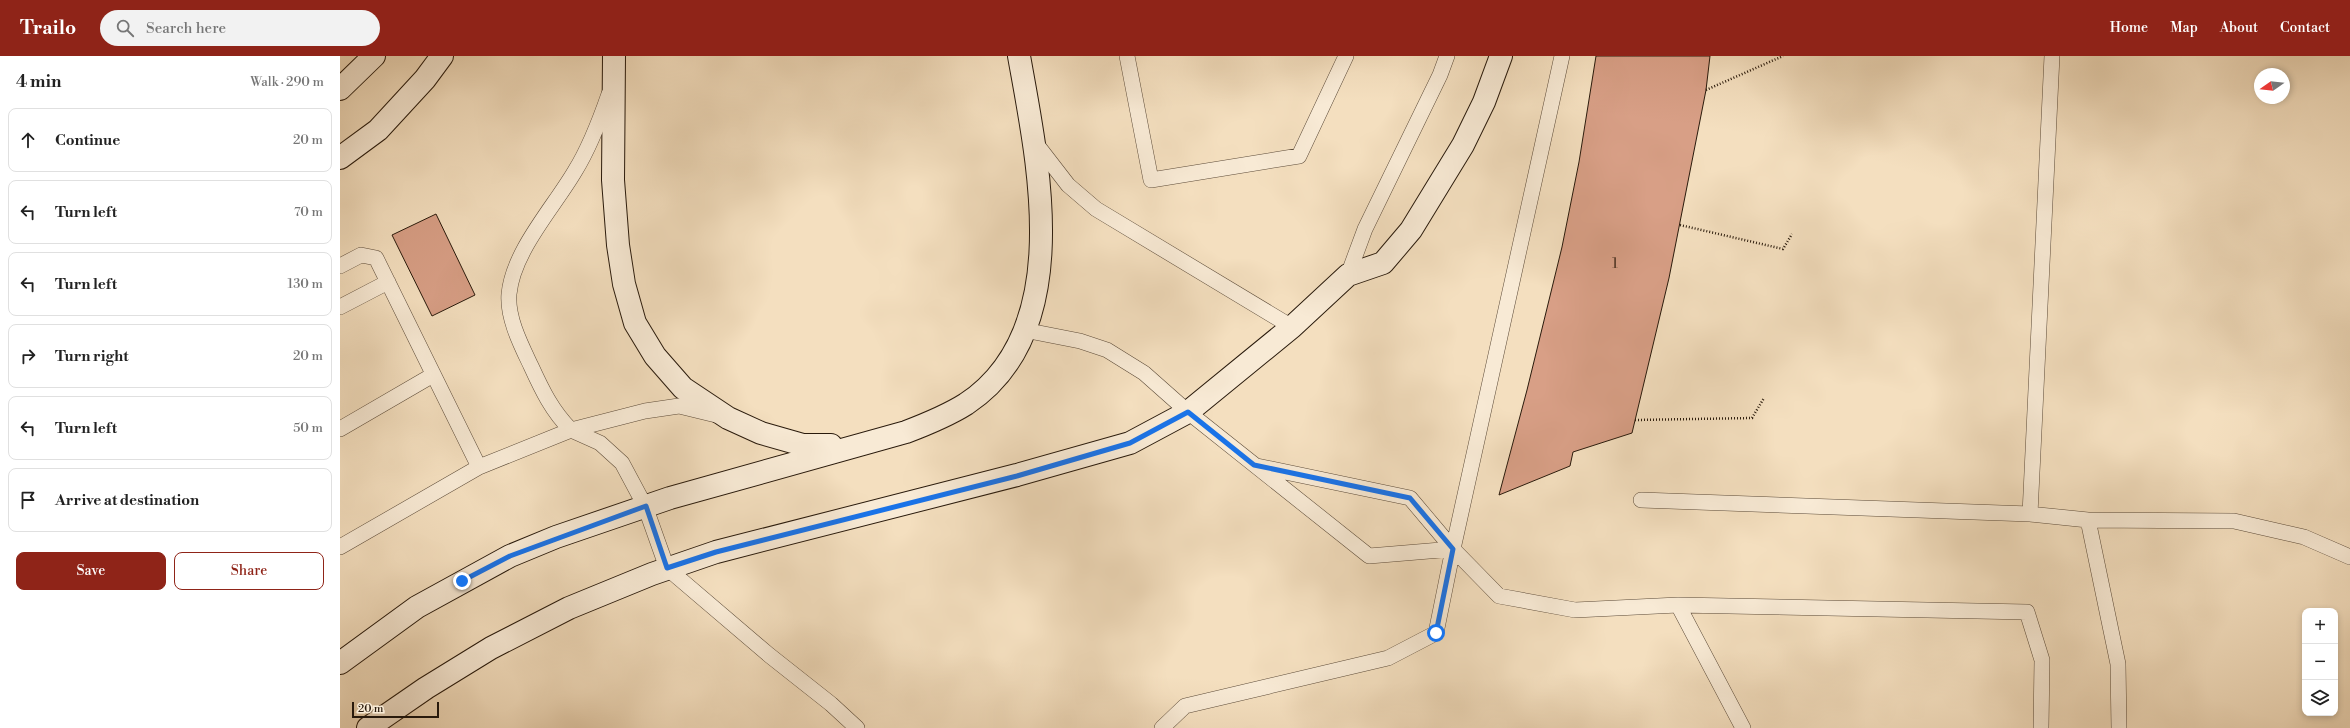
<!DOCTYPE html>
<meta charset="utf-8">
<style>
:root{--surface:#fff;--page:#f2f2f2;--text:#222;--muted:#767676;--line:#e0e0e0;--accent:#8f2418}
body{margin:0;font-family:"Libre Bodoni",serif;background:var(--page);color:var(--text)}
.controls{position:absolute;right:12px;bottom:12px;display:grid;overflow:hidden;border-radius:8px;box-shadow:0 2px 6px #0003}
.controls button{width:36px;height:36px;display:grid;place-items:center;padding:0;border:0;border-bottom:1px solid var(--line);background:var(--surface);color:var(--text);font:20px sans-serif}
.compass{position:absolute;left:1914px;top:12px;width:36px;height:36px;border-radius:50%;background:var(--surface);box-shadow:0 2px 6px #0003;rotate:256deg}
.scale{position:absolute;left:12px;bottom:10px;width:87px;box-sizing:border-box;padding-left:4px;border:2px solid #291a0c;border-top:0;font-size:11px;line-height:14px;white-space:nowrap;color:#291a0c;-webkit-text-stroke:3px #f8ead5;paint-order:stroke}
.stop{position:absolute;width:12px;height:12px;margin:-9px;border:3px solid #1a73e8;border-radius:50%;background:#fff}
.stop.end{background:#1a73e8;border-color:#fff;box-shadow:0 1px 4px #0008}
.list{margin:0;padding:0;list-style:none}
h2{display:flex;justify-content:space-between;align-items:center;height:52px;margin:0;padding:0 16px;font-size:17px}
h2 small{font-size:13px;font-weight:400;color:var(--muted)}
.list li{display:grid;grid-template-columns:26px 1fr auto;gap:12px;align-items:center;box-sizing:border-box;height:64px;margin:0 8px 8px;padding:0 8px;border:1px solid var(--line);border-radius:8px}
.list b{display:block;font-size:15px;white-space:nowrap}
.list em{font-size:13px;font-style:normal;color:var(--muted)}
.actions{display:flex;gap:8px;padding:12px 16px}
.actions a{flex:1;padding:9px 0;border:1px solid var(--accent);border-radius:8px;text-align:center;font-size:14px;color:var(--accent)}
.actions .main{background:var(--accent);color:#fff}
.icon{flex:none;width:22px;height:22px;fill:none;stroke:currentColor;stroke-width:2;stroke-linecap:round;stroke-linejoin:round}
.map{position:relative;flex:none;width:2010px;height:672px;overflow:hidden}
header{display:flex;align-items:center;gap:24px;box-sizing:border-box;height:56px;padding:0 20px;background:var(--accent);color:#fff}
header strong{font-size:19px}
nav{display:flex;gap:22px;margin-inline-start:auto;font-size:14px}
.search{width:280px;height:36px;background:var(--page);display:flex;align-items:center;gap:10px;box-sizing:border-box;padding:0 14px;border-radius:22px;color:var(--muted);font-size:15px}
main{display:flex}
aside{flex:1;background:var(--surface)}
.map>svg:first-child{display:block}
.building{fill:#d89f86;stroke:#291a0c}
.lines{fill:none;stroke-linecap:round;stroke-linejoin:round}
.lane-casing{stroke:#5c4b39;stroke-width:16}
.secondary-casing{stroke:#291a0c;stroke-width:24}
.path{stroke:#291a0c;stroke-width:2.5;stroke-dasharray:1 2;stroke-linecap:butt}
.lane{stroke:#f8ead5;stroke-width:15}
.secondary{stroke:#f8ead5;stroke-width:22}
.route{stroke:#1a73e8;stroke-width:5}
.labels{text-anchor:middle;stroke-width:4;stroke-linejoin:round;paint-order:stroke}
.number-label{font-size:14px;fill:#553b2a}
</style>
<header>
<strong>Trailo</strong>
<div class="search"><svg class="icon" aria-label="search" viewBox="0 0 24 24"><circle cx="10" cy="10" r="6"/><path d="M15 15l6 6"/></svg>Search here</div>
<nav><a>Home</a><a>Map</a><a>About</a><a>Contact</a></nav>
</header>
<main>
<aside>
<h2>4 min<small>Walk · 290 m</small></h2>
<ul class="list">
<li><svg class="icon" aria-label="ahead" viewBox="0 0 24 24"><path d="M12 20V5M6 11l6-6 6 6"/></svg><div><b>Continue</b></div><em>20 m</em></li>
<li><svg class="icon" aria-label="left" viewBox="0 0 24 24"><path d="M17 20v-9H6M10 6l-5 5 5 5"/></svg><div><b>Turn left</b></div><em>70 m</em></li>
<li><svg class="icon" aria-label="left" viewBox="0 0 24 24"><path d="M17 20v-9H6M10 6l-5 5 5 5"/></svg><div><b>Turn left</b></div><em>130 m</em></li>
<li><svg class="icon" aria-label="right" viewBox="0 0 24 24"><path d="M7 20v-9h11M14 6l5 5-5 5"/></svg><div><b>Turn right</b></div><em>20 m</em></li>
<li><svg class="icon" aria-label="left" viewBox="0 0 24 24"><path d="M17 20v-9H6M10 6l-5 5 5 5"/></svg><div><b>Turn left</b></div><em>50 m</em></li>
<li><svg class="icon" aria-label="arrive" viewBox="0 0 24 24"><path d="M6 21V4h12l-3 4 3 4H6"/></svg><div><b>Arrive at destination</b></div></li>
</ul>
<div class="actions"><a class="main">Save</a><a>Share</a></div>
</aside>
<div class="map">
<svg width="2010" height="672" viewBox="0 0 2010 672">
<rect width="100%" height="100%" fill="#f4dfbf"/>
<filter id="stains"><feTurbulence type="fractalNoise" baseFrequency=".005" numOctaves="4"/><feColorMatrix values="0 0 0 0 .2 0 0 0 0 .09 0 0 0 0 .02 0 0 0 .5 -.17"/></filter>
<radialGradient id="worn" r=".72"><stop offset=".6" stop-color="#630" stop-opacity="0"/><stop offset="1" stop-color="#630" stop-opacity=".3"/></radialGradient>
<path class="building" d="M1256,0H1370L1366,34L1329,222L1292,377L1233,396L1230,410L1159,439L1187,334L1222,191L1239,106Z
M96,158L135,239L92,260L52,179Z"/>
<g class="lines">
<g class="lane-casing">
<path id="lane" d="M787,0L811,124L959,100L1006,0
M269,38C260,64 250,91 235,115C214,151 173,195 169,238C167,262 181,289 191,310C202,334 212,355 231,374L305,355L339,350L376,359
M694,85L728,129L756,153L952,271
M0,210L21,199L36,202L139,411
M1008,219L1025,173L1100,19L1107,0
M0,251L48,226
M684,274L740,285L767,294L804,317L848,356L1029,500L1113,493
M0,373L93,319
M917,410L1070,442L1113,493
M1301,444L1690,458L1748,464L1894,465L1964,481L2010,501
M1690,458L1712,0
M1748,464L1778,608L1779,672
M0,491L139,411L231,374L260,387L282,407L305,450L327,512L429,599L491,648L517,672
M1113,493L1222,0
M1338,549L1403,672
M822,672L845,650L1048,602L1096,577L1113,493L1159,540L1235,554L1338,549L1687,556L1702,604L1701,672"/>
</g>
<g class="secondary-casing">
<path id="secondary" d="M274,0L273,124L278,189L284,228L295,267L315,300L343,332L388,362L421,377L463,389H491
M0,33L34,0
M0,102L38,74L85,23L102,0
M0,607L77,551L170,500L216,481L330,442L566,376C587,368 607,360 626,348C736,275 698,107 679,0
M28,672L86,632L151,592L229,552L312,518L376,496L677,419L790,387L848,356L952,271L1008,219L1043,207L1071,174L1123,89L1144,46L1161,0"/>
</g>
<path class="path" d="M1366,34L1443,0
M1340,169L1443,193L1452,178
M1295,364L1412,362L1424,342"/>
<use href="#lane" class="lane"/>
<use href="#secondary" class="secondary"/>
</g>
<g class="lines">
<path class="route" d="M122,525L170,500L306,450L327,512L376,496L677,420L790,387L848,356L914,409L1070,442L1113,493L1096,577"/>
</g>
<g class="labels">
<g class="number-label">
<text x="1275" y="212">1</text>
</g>
</g>
<rect width="100%" height="100%" filter="url(#stains)"/>
<rect width="100%" height="100%" fill="url(#worn)"/>
</svg>
<div class="controls">
<button>+</button>
<button>−</button>
<button><svg class="icon" aria-label="layers" viewBox="0 0 24 24"><path d="M12 4l9 5-9 5-9-5zM3 14l9 5 9-5"/></svg></button>
</div>
<svg class="compass" viewBox="-18 -18 36 36"><path d="M0-13l5 13h-10z" fill="#e53935"/><path d="M0 13l5-13h-10z" fill="#767676"/></svg>
<div class="scale">20 m</div>
<div class="stop" style="left:1096px;top:577px"></div>
<div class="stop end" style="left:122px;top:525px"></div>
</div>
</main>
